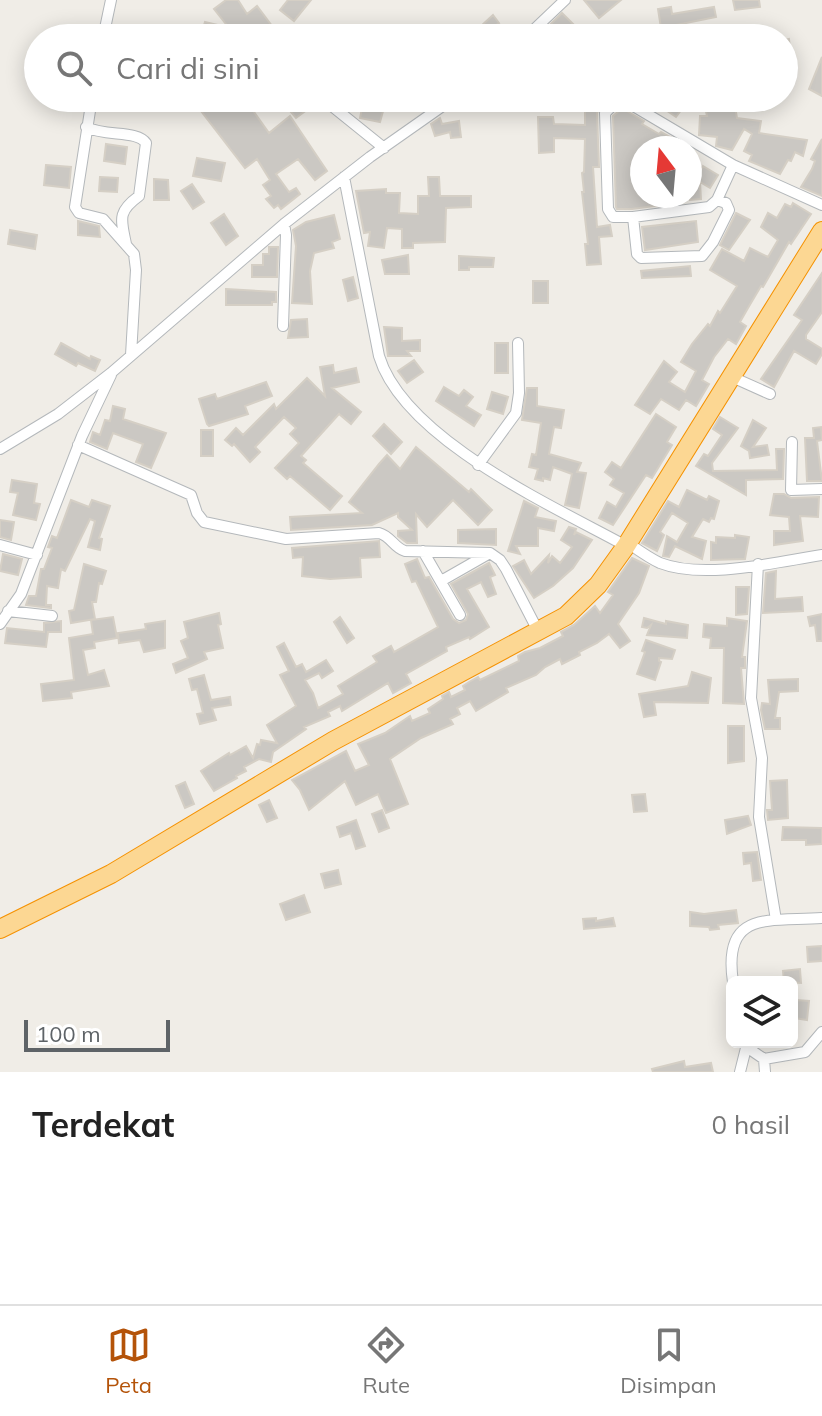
<!DOCTYPE html>
<html lang="id">
<style>
:root{--surface:#fff;--page:#f6f6f6;--text:#222;--muted:#767676;--line:#e0e0e0;--accent:#b45309}
body{margin:0;font-family:Mulish,sans-serif;background:var(--page);color:var(--text)}
.controls{position:absolute;right:24px;bottom:24px;display:grid;overflow:hidden;border-radius:12px;box-shadow:0 4px 20px #0003}
.controls button{width:72px;height:72px;display:grid;place-items:center;padding:0;border:0;border-bottom:2px solid var(--line);background:var(--surface);color:var(--text);font:40px sans-serif}
.compass{position:absolute;left:630px;top:136px;width:72px;height:72px;border-radius:50%;background:var(--surface);box-shadow:0 4px 20px #0003;rotate:344deg}
.scale{position:absolute;left:24px;bottom:20px;width:146px;box-sizing:border-box;padding-left:8px;border:4px solid #5e6367;border-top:0;font-size:22px;line-height:28px;white-space:nowrap;color:#5e6367;-webkit-text-stroke:6px #fff;paint-order:stroke}
.list{margin:0;padding:0;list-style:none}
h2{display:flex;justify-content:space-between;align-items:center;height:104px;margin:0;padding:0 32px;font-size:34px}
h2 small{font-size:26px;font-weight:400;color:var(--muted)}
.icon{flex:none;width:44px;height:44px;fill:none;stroke:currentColor;stroke-width:2;stroke-linecap:round;stroke-linejoin:round}
.map{position:relative;flex:none;width:822px;height:1072px;overflow:hidden}
.search{position:absolute;background:var(--surface);box-shadow:0 4px 20px #0003;left:24px;right:24px;top:24px;height:88px;display:flex;align-items:center;gap:20px;box-sizing:border-box;padding:0 28px;border-radius:44px;color:var(--muted);font-size:30px}
.sheet{height:232px;background:var(--surface)}
nav{display:flex;justify-content:space-around;align-items:center;box-sizing:border-box;height:112px;border-top:2px solid var(--line);background:var(--surface);font-size:22px;color:var(--muted)}
nav a{display:grid;justify-items:center;gap:4px}
nav .on{color:var(--accent)}
.map>svg:first-child{display:block}
.building{fill:#cbc8c3;stroke:#d5cfc5;stroke-width:2}
.lines{fill:none;stroke-linecap:round;stroke-linejoin:round}
.street-casing{stroke:#b4b8bb;stroke-width:12}
.highway-casing{stroke:#f59202;stroke-width:20}
.street{stroke:#fff;stroke-width:10}
.highway{stroke:#fcd793;stroke-width:18}
</style>
<div class="map">
<svg width="822" height="1072" viewBox="0 0 822 1072">
<rect width="100%" height="100%" fill="#f0ede7"/>
<path class="building" d="M226,0H238L247,14L257,6L281,38H237L214,9Z
M288,0H311L294,21L280,10Z
M584,0H621L599,18Z
M733,0H759L760,7L735,10Z
M671,7L672,14L714,7L716,17L661,28L658,9Z
M562,13L576,27L584,38H561L549,26Z
M493,15L499,23L490,30L497,38H468Z
M205,22L222,26L219,38H200Z
M789,39L793,78L784,79V40Z
M822,57V96L809,89Z
M191,98H244L269,133L290,116L327,171L315,180L298,159L276,174L289,192L296,188L300,194L281,209L278,205L274,208L266,199L271,196L263,185L270,180L257,159L245,168Z
M279,98H299L308,109L296,118Z
M592,98H604L597,113L599,167H593L597,227L610,225L612,236L599,237L601,264L587,265L585,244H588L582,192H584L582,173L584,172L585,139L554,138V152L539,153L538,117H553L554,124L585,125V106H588Z
M636,98H684L688,101L676,117L654,102L650,107Z
M364,99L385,104L380,122L360,118Z
M734,101L737,118L761,121L759,133L807,140L803,156L795,152L791,161L788,160L780,174L749,161L752,155L744,151L752,134L744,129L732,150L716,146L717,137L699,135L700,116H707L705,107Z
M625,110L644,121L642,124L659,134L661,132L688,147L642,148V196H676L677,203L632,209H617L616,207L613,116L619,111Z
M440,118L442,124L459,121L461,137L451,138L450,132L435,136L431,124Z
M822,139V196L801,187L812,169L815,161L811,159Z
M106,144L127,147L125,164L104,161Z
M197,158L225,163L221,181L193,176Z
M46,165L71,167L69,188L44,185Z
M703,166L718,175L710,188L700,182L701,199L690,200V188Z
M100,177L118,178L117,192L99,191Z
M428,177H439L440,196H471V207L446,208L445,242L413,243V248H402V229L387,228L384,248L368,246L370,232L364,233L356,191L386,189V193H400L399,213L418,214V196H429Z
M154,179L168,180L169,200H154Z
M192,184L204,202L193,209L181,191Z
M793,203L811,214L791,244L789,242L763,287L761,286L748,308L740,322L746,326L736,344L728,339L714,357L702,380L709,384L696,406L686,400L679,410L661,399L650,414L635,405L664,361L677,372L669,382L685,392L696,371L681,362L692,344L708,324L710,326L718,311L720,313L737,286L710,270L722,249L744,261L750,248L768,257L778,240L761,227L768,213L777,218L785,204L791,207Z
M736,213L750,220L729,250L720,245Z
M224,214L238,236L226,245L211,223Z
M334,215L340,239L332,242L334,248L314,253L310,271L312,304L292,303L296,246L293,230L306,222Z
M78,221L99,226L100,237L78,235Z
M696,221L698,242L645,250L642,227Z
M10,230L37,235L35,249L8,244Z
M269,247H278L277,277H252V265H263V254H269Z
M408,255L409,274H385L382,260Z
M459,256L494,258L493,267H469V270H459Z
M690,266L691,276L642,278L641,271Z
M822,273V312L806,335V339L822,349V354L816,364L794,351L774,387L761,379L802,320L794,315Z
M353,277L358,298L348,301L343,280Z
M533,281H548V303H533Z
M226,289L276,292V302H272V305H226Z
M307,319L308,337L288,338L291,320Z
M384,327L402,328V341L420,340V351H407L411,356H388Z
M61,343L90,359L91,356L100,360L95,371L78,363L76,366L55,354Z
M495,343H508V373H495Z
M414,360L423,372L407,383L398,371Z
M333,365L334,373L356,368L359,382L332,388L361,412L351,424L339,414L301,456L306,460L303,463L342,496L330,510L290,476L287,479L275,468L299,443L290,434L296,428L284,417L255,447L260,452L250,462L234,444L232,446L225,440L236,428L243,435L274,404L276,409L307,378L325,396L320,367Z
M266,382L272,396L245,406L248,414L209,426L207,424L199,399L215,394L217,399Z
M444,387L459,396L464,390L473,397L466,406L481,415L474,426L436,401Z
M527,388H537V406L564,410L561,428L554,427L549,454L581,463L577,472L586,473L579,508L565,505L572,474L553,467L550,480L543,478V481L535,479L538,469L529,467L532,454L536,455L541,423L522,420Z
M492,392L508,397L503,414L487,409Z
M113,406L125,409L123,419L166,433L151,468L136,462L143,444L113,433L107,449L90,442L93,432L100,435L105,420L110,421Z
M656,414L676,427L667,442L672,445L652,478L646,475L613,525L599,518L607,502L616,507L624,493L610,485L614,479L605,472L612,462L621,468Z
M720,417L738,428L712,463L713,471L777,470L776,449H784L783,479L746,480V495L696,466L704,454L708,456L722,435L713,429Z
M753,420L766,428L753,447L767,445L769,455L750,458L749,451L741,446Z
M384,424L402,442L391,454L373,436Z
M821,427L822,440L817,441L822,481H807L805,438H814L813,428Z
M201,430H213V456H201Z
M416,447L469,492L471,489L492,510L478,525L453,500L427,527L416,514L417,543H407L398,536V531L412,530L398,517V513L372,525L291,530L290,517L362,513L349,502L379,464L387,455L400,469Z
M12,480L37,484L34,503L40,504L36,520L13,515L18,493L10,492Z
M687,490L707,500L709,496L719,501L714,519L711,518L709,522L703,519L692,537L706,541L702,559L675,546L669,557L663,556L667,536L677,542L688,523L672,513L660,532L664,535L657,551L642,543L668,501L679,507Z
M774,494H784L791,498L819,497L818,517L800,516L803,541L774,545V531H790L789,517L770,515Z
M71,500L89,507L92,500L110,506L99,538L102,539L100,550L88,547L95,521L90,519L65,571L61,569L58,588L47,586L46,605H51V608L26,605L29,596H36L41,569H44L52,548L48,547L52,536L57,538Z
M524,501L538,508L535,517L556,521L554,531L538,528V546H516L520,554L508,551Z
M0,520L14,522L11,540L0,537Z
M569,527L576,529L574,535L576,532L592,540L573,568L553,586L534,598L513,566L524,560L531,574L549,555L548,563L552,556L560,563L572,547L561,540Z
M496,529V545L458,543V530Z
M735,535L749,537L745,559L711,560V542L716,543V537L735,538Z
M379,541L380,557L360,558L361,577L330,579L302,576L303,557L293,558L292,548Z
M3,554L22,559L18,575L0,571Z
M632,558L649,566L639,593L618,624L630,641L620,648L609,634L597,643L579,652L580,655L562,664L560,659L545,667L536,675L506,688L508,692L476,711L470,701L457,708L460,714L450,719L453,724L421,738L390,759L408,804L386,813L378,794L356,805L345,781L309,810L300,790L292,780L346,751L355,771L369,765L358,744L385,733L410,716L412,721L430,713L428,709L443,699L442,696L449,692L451,697L465,690L463,686L469,682L478,677L480,680L519,661L518,656L525,652L540,648L563,636L561,632L574,625L595,606L600,613L613,595L608,592Z
M417,559L425,578L429,577L453,619L459,623L466,620L468,614L451,584L489,563L495,575L490,577L496,594L488,597L481,582L467,589L489,627L470,639L469,637L446,647L447,651L406,674L411,683L393,693L388,683L342,711L340,706L328,712L330,716L304,727L306,729L273,752L271,762L259,759L244,767L246,771L236,776L237,778L214,791L201,771L229,753L230,755L246,746L253,758L257,744L260,745L261,740L277,743L267,725L296,706L280,675L289,671L277,647L284,643L296,667L302,664L306,672L326,660L333,671L322,678L319,673L305,680L313,693L318,708L343,694L338,686L377,662L373,656L391,646L394,652L438,627L416,581L412,582L405,564Z
M84,564L106,571L102,584L99,583L96,602H92L95,619L71,623L69,611L74,610Z
M776,571L775,599L802,597L803,611L763,613L766,573Z
M736,587H749L747,614L736,615Z
M219,613L221,624L218,625L223,648L204,652L207,659L176,673L173,664L188,658L181,641L188,638L184,622Z
M822,614V641H817L815,625L810,626L808,617Z
M113,617L117,638L94,642L95,648L83,650L88,675L104,670L109,686L71,692L72,698L43,701L41,684L74,680L69,638L93,634L91,620Z
M340,617L354,638L347,643L334,622Z
M644,618L666,624V621L688,625L687,638L647,635L651,625L647,628L642,627Z
M727,618L747,621L742,657H745V668H741L744,704L723,703L724,648H710L711,638L703,637L704,624L727,626Z
M61,621V632H48L46,647L5,643L7,628L44,632V623Z
M165,621V648L144,652L140,640L119,643L118,633L146,629L145,624Z
M646,640L675,650L672,659L659,658V661L661,662L655,680L637,674L645,652L642,651Z
M692,672L711,678L708,703L654,702L656,715L644,717L639,694L688,686Z
M204,675L211,700L230,697L231,705L212,708L216,720L200,724L197,714L203,713L197,689L192,690L189,679Z
M798,679V691L779,692L775,718H780V729H765L761,710L762,703L770,704L768,680Z
M728,726H744V761L728,763Z
M787,780L788,818L768,820L767,810H772L770,781Z
M185,782L194,804L185,808L176,786Z
M645,794L647,811L634,812L632,795Z
M269,800L277,818L267,822L259,805Z
M382,810L389,828L379,832L372,814Z
M748,816L751,825L727,834L725,820Z
M356,820L365,846L356,849L351,833L340,837L337,827Z
M783,827L822,828V844L806,845V840H782Z
M757,852L761,880L753,881L751,863L744,864L743,853Z
M338,870L341,884L325,888L321,874Z
M304,895L310,912L286,920L280,904Z
M736,910L738,923L718,925L719,929L710,930L709,927L690,926V912L704,914Z
M596,918V921L613,918L615,926L584,929L583,919Z
M822,946V961L808,962L807,947Z
M800,969L801,983L784,982L783,971Z
M796,1000L809,1001L807,1020L794,1018Z
M684,1061L685,1067L711,1063L713,1072H653L652,1069Z"/>
<g class="lines">
<g class="street-casing">
<path id="street" d="M103,38L111,0
M525,38L565,0
M92,98L75,207L79,213L103,219L134,254L136,270L131,355
M322,98L384,148
M620,98L605,113L608,209L613,217H633L709,207L717,200L733,165
M620,98L733,165L822,205
M86,127C106,137 137,130 146,143L139,196C117,212 121,219 126,244
M344,177L379,356C404,439 553,506 626,546
M633,217L637,254L641,258L702,256L713,242L729,210L726,203L717,200
M283,326L286,235L284,224
M732,377L770,394
M792,442L791,490L822,489
M78,445L191,495L197,513L204,522L286,539L379,533C391,536 394,548 405,551L490,553L500,560L506,569L537,629
M0,449L58,414L111,373L284,224L370,157L454,98
M478,465L516,413L519,393L518,343
M628,543C638,550 649,558 660,563C704,580 776,562 822,555
M0,545L37,555
M423,551L460,615
M758,564L751,698L762,758L759,817L776,920
M441,581L490,553
M8,611L52,616
M0,624L21,594L82,436L111,375
M733,982C722,909 770,922 822,918
M748,1048L764,1059L765,1072
M764,1059L805,1052L822,1032
M740,1072L747,1044"/>
</g>
<g class="highway-casing">
<path id="highway" d="M0,929L111,874L333,741L566,616L598,585L626,546L822,231"/>
</g>
<use href="#street" class="street"/>
<use href="#highway" class="highway"/>
</g>
</svg>
<div class="controls">
<button><svg class="icon" aria-label="layers" viewBox="0 0 24 24"><path d="M12 4l9 5-9 5-9-5zM3 14l9 5 9-5"/></svg></button>
</div>
<svg class="compass" viewBox="-18 -18 36 36"><path d="M0-13l5 13h-10z" fill="#e53935"/><path d="M0 13l5-13h-10z" fill="#767676"/></svg>
<div class="scale">100 m</div>
<div class="search"><svg class="icon" aria-label="search" viewBox="0 0 24 24"><circle cx="10" cy="10" r="6"/><path d="M15 15l6 6"/></svg>Cari di sini</div>
</div>
<section class="sheet">
<h2>Terdekat<small>0 hasil</small></h2>
<ul class="list">
</ul>
</section>
<nav>
<a class="on"><svg class="icon" aria-label="map" viewBox="0 0 24 24"><path d="M3 6l6-2 6 2 6-2v14l-6 2-6-2-6 2zM9 4v14M15 6v14"/></svg>Peta</a>
<a><svg class="icon" aria-label="directions" viewBox="0 0 24 24"><path d="M12 3l9 9-9 9-9-9zM9 14v-3h6M13 9l2 2-2 2"/></svg>Rute</a>
<a><svg class="icon" aria-label="saved" viewBox="0 0 24 24"><path d="M7 4h10v16l-5-4-5 4z"/></svg>Disimpan</a>
</nav>
